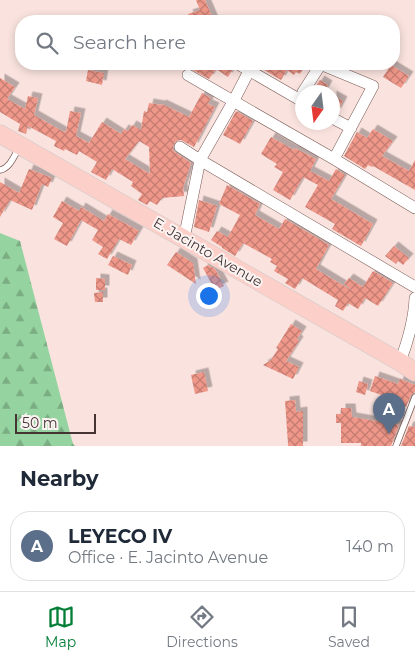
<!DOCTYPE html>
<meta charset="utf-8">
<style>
:root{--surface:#fff;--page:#f2f2f3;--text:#1f2937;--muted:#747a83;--line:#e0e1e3;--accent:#037e37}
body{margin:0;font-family:Montserrat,sans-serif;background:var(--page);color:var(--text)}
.compass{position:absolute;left:295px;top:85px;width:45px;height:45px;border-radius:50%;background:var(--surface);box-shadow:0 2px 8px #0003;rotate:194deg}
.scale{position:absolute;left:15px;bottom:12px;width:81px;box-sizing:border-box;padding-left:5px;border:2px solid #443533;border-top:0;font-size:14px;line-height:18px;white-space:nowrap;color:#443533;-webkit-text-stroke:4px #fcf4f3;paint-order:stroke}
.you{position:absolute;left:208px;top:295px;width:18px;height:18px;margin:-12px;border:4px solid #fff;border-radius:50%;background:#1a73e8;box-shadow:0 0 0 8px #1a73e833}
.badge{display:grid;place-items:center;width:32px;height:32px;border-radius:50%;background:var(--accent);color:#fff;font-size:16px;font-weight:700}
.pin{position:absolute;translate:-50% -41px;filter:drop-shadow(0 1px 2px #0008)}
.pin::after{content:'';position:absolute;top:26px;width:18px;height:15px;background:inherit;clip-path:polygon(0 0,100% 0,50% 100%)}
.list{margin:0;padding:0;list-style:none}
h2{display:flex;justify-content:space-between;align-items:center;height:65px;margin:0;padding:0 20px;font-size:21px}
h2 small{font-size:16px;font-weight:400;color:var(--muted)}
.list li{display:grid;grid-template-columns:32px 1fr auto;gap:15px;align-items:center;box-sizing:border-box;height:70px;margin:0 10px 10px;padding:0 10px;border:1px solid var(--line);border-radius:20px}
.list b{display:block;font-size:19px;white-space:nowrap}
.list p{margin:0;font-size:16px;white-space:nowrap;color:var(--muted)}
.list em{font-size:16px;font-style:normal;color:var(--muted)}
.icon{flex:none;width:28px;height:28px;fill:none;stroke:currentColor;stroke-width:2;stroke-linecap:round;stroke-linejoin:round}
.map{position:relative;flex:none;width:415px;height:446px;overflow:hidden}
.search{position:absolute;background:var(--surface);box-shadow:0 2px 8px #0003;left:15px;right:15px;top:15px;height:55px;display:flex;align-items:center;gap:12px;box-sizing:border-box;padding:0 18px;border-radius:20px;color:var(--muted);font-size:19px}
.sheet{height:145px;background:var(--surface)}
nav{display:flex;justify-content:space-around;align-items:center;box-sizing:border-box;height:70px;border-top:1px solid var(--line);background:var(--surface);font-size:14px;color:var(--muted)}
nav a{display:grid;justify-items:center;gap:2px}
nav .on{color:var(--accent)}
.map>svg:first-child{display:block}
.forest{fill:url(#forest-firs)}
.building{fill:url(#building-cross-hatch);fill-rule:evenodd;filter:url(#shadow)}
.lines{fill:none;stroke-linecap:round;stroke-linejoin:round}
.lane-casing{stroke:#7a5a55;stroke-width:7}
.street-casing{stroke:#7a5a55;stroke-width:12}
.primary-casing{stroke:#cecaca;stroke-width:19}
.lane{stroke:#fff;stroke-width:5.5}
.street{stroke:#fff;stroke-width:11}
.primary{stroke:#fcd0c8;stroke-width:18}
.labels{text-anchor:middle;stroke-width:4;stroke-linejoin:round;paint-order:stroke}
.street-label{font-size:14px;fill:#443533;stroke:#fcf4f3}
</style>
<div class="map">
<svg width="415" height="446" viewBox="0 0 415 446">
<defs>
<pattern id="forest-firs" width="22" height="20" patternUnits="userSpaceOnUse" patternTransform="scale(1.25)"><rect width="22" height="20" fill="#95d4a0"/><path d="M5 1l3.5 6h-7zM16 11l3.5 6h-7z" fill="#7bad83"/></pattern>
<pattern id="building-cross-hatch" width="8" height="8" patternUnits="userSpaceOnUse" patternTransform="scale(1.25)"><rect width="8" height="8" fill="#ef9789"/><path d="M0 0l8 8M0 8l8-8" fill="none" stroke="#c37c71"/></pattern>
<filter id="shadow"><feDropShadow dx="4.5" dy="-4.5" stdDeviation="0" flood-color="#0004"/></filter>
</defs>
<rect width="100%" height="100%" fill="#fae3df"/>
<path class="forest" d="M0,233L20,241L73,444L75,446H0Z"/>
<path class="building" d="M196,0H205L214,21H191L188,14L200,10Z
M182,64H228L231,65L233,69L228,77L216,69L209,79Z
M254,64H306L300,74L296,72L294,75L287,70L281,80Z
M391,65L409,76L401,88L383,77Z
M88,70L104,73L102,85L86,81Z
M0,78L15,87L7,99L25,109L28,96L38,98L34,115L62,131L66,132L70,111L81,113L76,136L89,143L102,122L121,134L124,129L128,131L132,125L141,130L144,111L147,112L149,103L161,105L162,104L189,117L202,93L211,98L208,104L215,107L194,147L181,140L176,141L173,146V150L176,153L191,163L183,188L184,196L162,198L157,205L150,201L147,205L138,200L142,194L131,186L133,182L112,169L106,180L91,172L97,162L79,151L77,155L65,149L64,151L54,146L56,141L28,126L26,134L18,131L20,124L0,112ZM139,141L149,147L150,174L125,159Z
M320,80L328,85L324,92H312Z
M332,95L343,101L337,112L332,111Z
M236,111L253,121L240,144L223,135Z
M373,129L393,141L382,156L409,171L415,160V190L373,166L372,167L368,165L365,169L344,156L357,132L367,138Z
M271,137L294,150L295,148L316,159L310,171L329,181L336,169L345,175L331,199L373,224L361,246L332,229L335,224L305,207L318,185L303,177L290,200L273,190L283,172L274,167L277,164L261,154Z
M29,169L52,178L48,187L42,184L32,210L10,200L0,217V182L19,193Z
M227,185L260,204L255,215L279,229L285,219L329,245L316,269L339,283L353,291L344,284L349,278L363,287L373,271L393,283L378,306L365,298L358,309L348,303L343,311L335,306L338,300L302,278L295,289L285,283L288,279L274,271L277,266L270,262L272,259L243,243L235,256L222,248V247L211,240L217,231L228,237L240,215L219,204Z
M199,200L217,206L209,232L194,227Z
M62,201L79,211L81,207L104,221L108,214L139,231L131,245L119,239L107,259L98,254L103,247L92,240L98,230L81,220L67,246L54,239L63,223L53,217Z
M394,246L409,258L403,265L398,261L396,264L385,256Z
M176,252L193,263L196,284L167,265Z
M113,256L132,265L128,275L108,265Z
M208,265L215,269L224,286L215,290L203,268Z
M96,278L105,279V290H96Z
M103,292V302H95L94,293Z
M291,324L302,331L297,339L299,341L286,361L299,367L293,379L263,365L271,360L278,349L276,348Z
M204,372L208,391L195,394L191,375Z
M375,376L398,384L400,379L415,385V392L411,395L406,407L385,401L387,397L370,391Z
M359,381L368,384L365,395L356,392Z
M295,400L296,412L303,411V446H288V444L285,401Z
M341,408H351L352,417L399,425L391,446H361V443H341V423H336V414H341Z
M409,426L415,427V446H401Z"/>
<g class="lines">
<g class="lane-casing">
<path id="lane" d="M0,170C10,168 14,156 19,148
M396,446L415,397"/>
</g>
<g class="street-casing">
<path id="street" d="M238,64L302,101
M320,64L373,86L334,159
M188,75L334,159L415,208
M303,92L321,64
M332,118L351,128
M180,147L200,160L415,287
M184,239L200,160L233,102L249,71
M400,362C408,341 414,321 415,298"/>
</g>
<g class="primary-casing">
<path id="primary" d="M0,134L400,362L415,372"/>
</g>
<use href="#lane" class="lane"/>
<use href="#street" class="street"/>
<use href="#primary" class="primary"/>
</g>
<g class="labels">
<g class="street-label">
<text transform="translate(208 252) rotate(30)" y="5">E. Jacinto Avenue</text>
</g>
</g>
</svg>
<svg class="compass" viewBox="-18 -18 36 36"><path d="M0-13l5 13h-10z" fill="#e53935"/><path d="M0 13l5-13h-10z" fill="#747a83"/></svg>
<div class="scale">50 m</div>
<div class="you"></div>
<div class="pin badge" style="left:389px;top:434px;background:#5c6f8a">A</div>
<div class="search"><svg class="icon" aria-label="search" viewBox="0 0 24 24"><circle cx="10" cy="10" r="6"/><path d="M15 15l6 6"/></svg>Search here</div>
</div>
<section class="sheet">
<h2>Nearby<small></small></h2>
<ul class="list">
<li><span class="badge" style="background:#5c6f8a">A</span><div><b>LEYECO IV</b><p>Office · E. Jacinto Avenue</p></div><em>140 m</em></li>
</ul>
</section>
<nav>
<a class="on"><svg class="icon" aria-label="map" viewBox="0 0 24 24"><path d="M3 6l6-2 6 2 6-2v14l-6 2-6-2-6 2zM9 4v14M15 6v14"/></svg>Map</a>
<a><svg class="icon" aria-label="directions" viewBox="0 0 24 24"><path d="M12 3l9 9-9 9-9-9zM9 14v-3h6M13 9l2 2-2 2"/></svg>Directions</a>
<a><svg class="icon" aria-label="saved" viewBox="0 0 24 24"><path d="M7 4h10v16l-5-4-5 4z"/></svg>Saved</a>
</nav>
